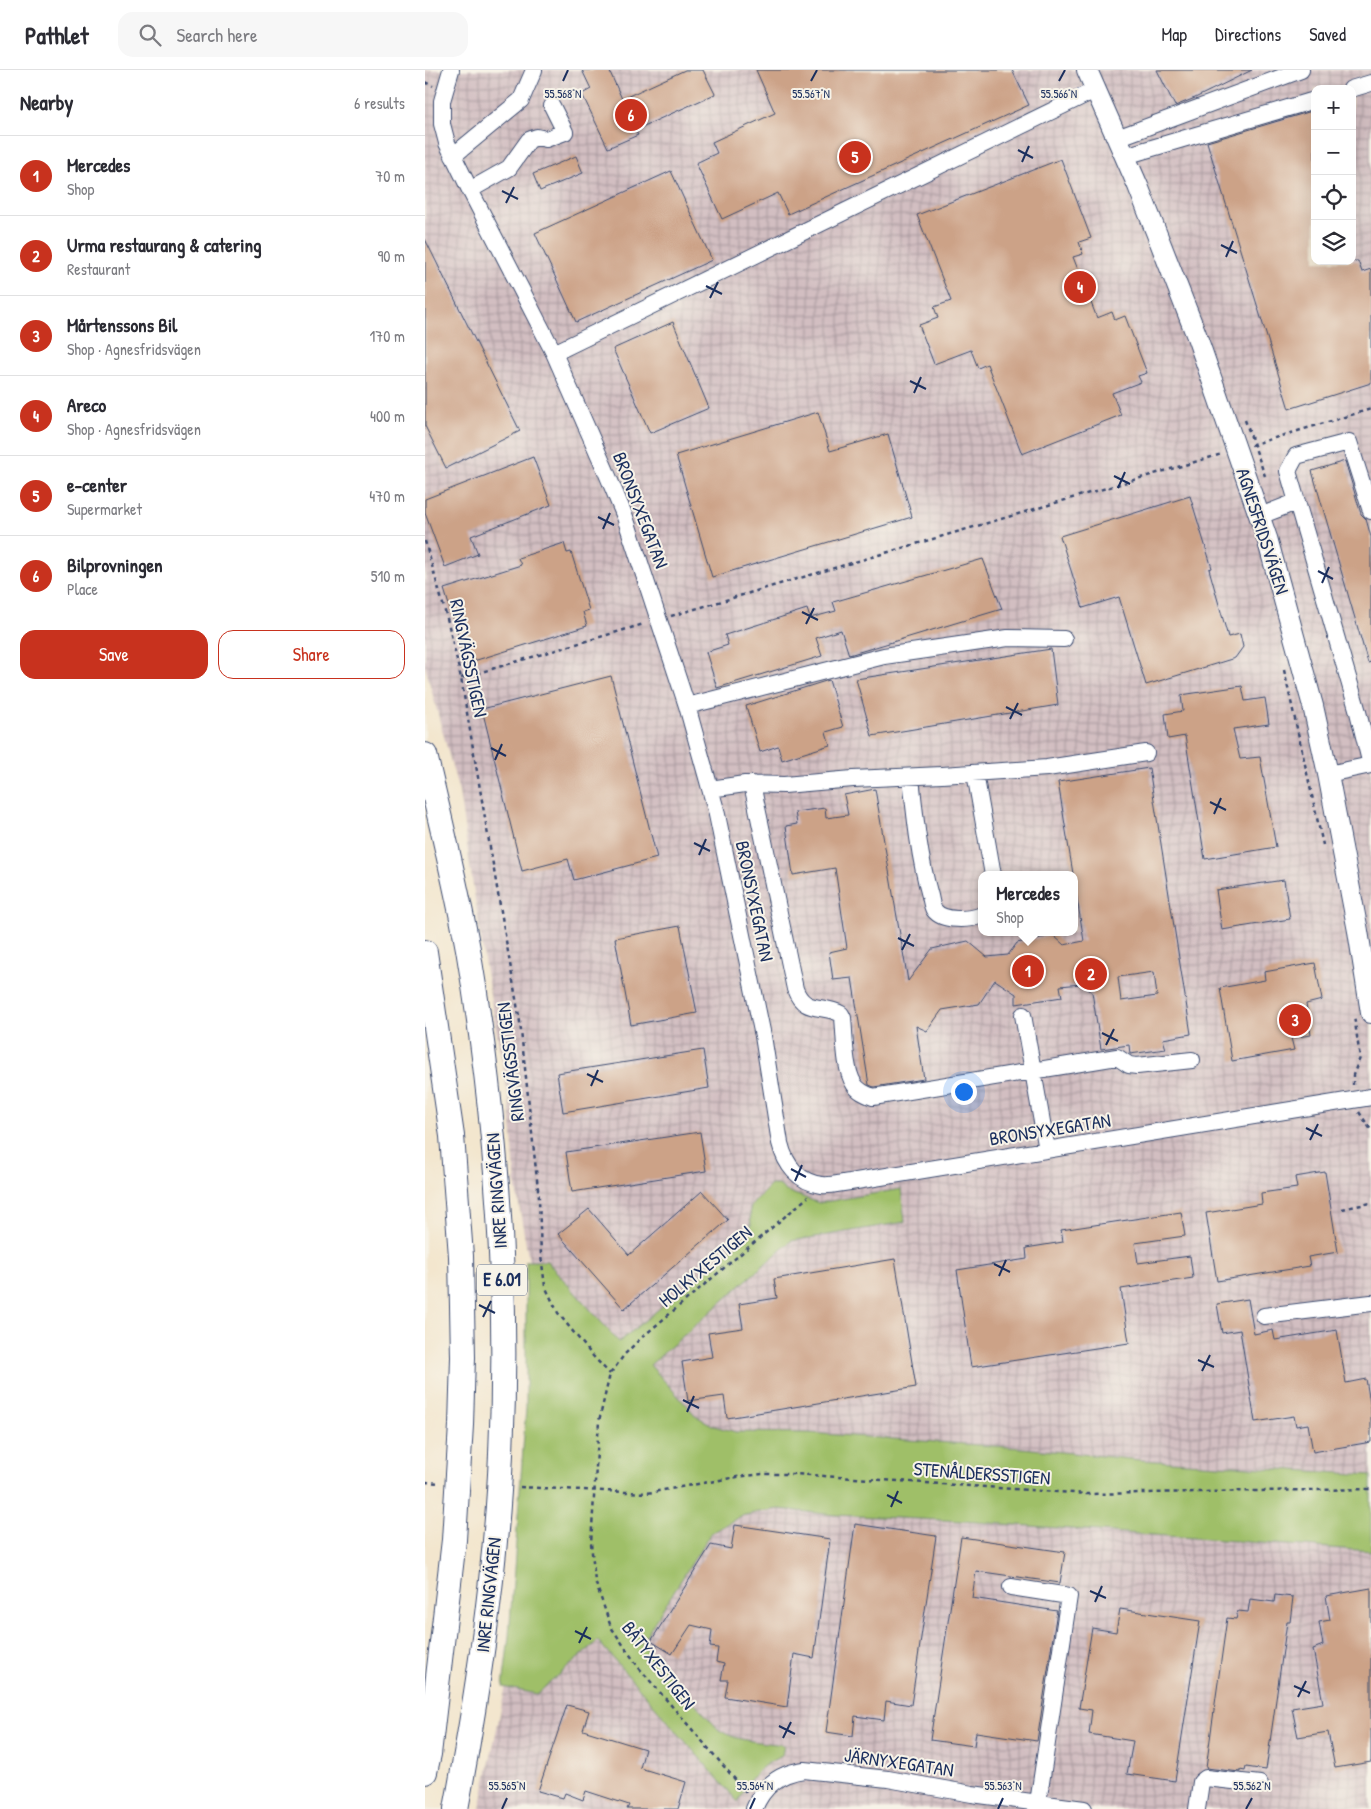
<!DOCTYPE html>
<meta charset="utf-8">
<style>
:root{--surface:#fff;--page:#f7f7f7;--text:#2b2b33;--muted:#7c7c81;--line:#e1e1e2;--accent:#c8321e}
body{margin:0;font-family:"Patrick Hand",sans-serif;background:var(--page);color:var(--text)}
.controls{position:absolute;right:15px;top:15px;display:grid;overflow:hidden;border-radius:10px;box-shadow:0 5px 20px #0002}
.controls button{width:45px;height:45px;display:grid;place-items:center;padding:0;border:0;border-bottom:1px solid var(--line);background:var(--surface);color:var(--text);font:25px sans-serif}
.you{position:absolute;left:538px;top:1021px;width:18px;height:18px;margin:-12px;border:4px solid #fff;border-radius:50%;background:#1a73e8;box-shadow:0 0 0 8px #1a73e833}
.badge{display:grid;place-items:center;width:32px;height:32px;border-radius:50%;background:var(--accent);color:#fff;font-size:16px;font-weight:700}
.pin{position:absolute;translate:-50% -50%;border:2px solid #fff;box-shadow:0 1px 5px #0006}
.popup{position:absolute;left:553px;top:801px;width:100px;height:65px;box-sizing:border-box;display:grid;place-content:center;border-radius:10px;background:var(--surface);filter:drop-shadow(0 1px 4px #0005);font-size:16px;white-space:nowrap;color:var(--muted)}
.popup b{font-size:19px;color:var(--text)}
.popup::after{content:'';position:absolute;left:50%;top:100%;margin-left:-10px;border:10px solid transparent;border-top-color:var(--surface)}
.list{margin:0;padding:0;list-style:none}
h2{display:flex;justify-content:space-between;align-items:center;height:65px;margin:0;padding:0 20px;font-size:21px}
h2 small{font-size:16px;font-weight:400;color:var(--muted)}
.list li{display:grid;grid-template-columns:32px 1fr auto;gap:15px;align-items:center;box-sizing:border-box;height:80px;padding:0 20px;border-top:1px solid var(--line)}
.list b{display:block;font-size:19px;white-space:nowrap}
.list p{margin:0;font-size:16px;white-space:nowrap;color:var(--muted)}
.list em{font-size:16px;font-style:normal;color:var(--muted)}
.actions{display:flex;gap:10px;padding:15px 20px}
.actions a{flex:1;padding:11px 0;border:1px solid var(--accent);border-radius:15px;text-align:center;font-size:18px;color:var(--accent)}
.actions .main{background:var(--accent);color:#fff}
.icon{flex:none;width:28px;height:28px;fill:none;stroke:currentColor;stroke-width:2;stroke-linecap:round;stroke-linejoin:round}
.map{position:relative;flex:none;width:946px;height:1739px;overflow:hidden}
header{display:flex;align-items:center;gap:30px;box-sizing:border-box;height:70px;padding:0 25px;background:var(--surface);border-bottom:1px solid var(--line)}
header strong{font-size:24px}
nav{display:flex;gap:28px;margin-inline-start:auto;font-size:18px}
.search{width:350px;height:45px;background:var(--page);display:flex;align-items:center;gap:12px;box-sizing:border-box;padding:0 18px;border-radius:15px;color:var(--muted);font-size:19px}
main{display:flex}
aside{flex:1;background:var(--surface)}
.map>svg:first-child{display:block}
.industrial{fill:url(#industrial-grid);fill-rule:evenodd}
.park{fill:#9fbf67;stroke:#5d7762}
.building{fill:#cca287;fill-rule:evenodd}
.lines{fill:none;stroke-linecap:round;stroke-linejoin:round}
.minor-casing{stroke:#3b4a6f;stroke-width:18}
.major-casing{stroke:#3b4a6f;stroke-width:22}
.highway-casing{stroke:#3b4a6f;stroke-width:26}
.path{stroke:#3b4a6f;stroke-width:2.5;stroke-dasharray:4 4;stroke-linecap:butt}
.minor{stroke:#fff;stroke-width:16}
.major{stroke:#fff;stroke-width:20}
.highway{stroke:#fff;stroke-width:24}
.ticks{fill:none;stroke:#1b2f5e;stroke-width:2}
.labels{text-anchor:middle;stroke-width:4;stroke-linejoin:round;paint-order:stroke}
.shield{fill:#f7f3e8;stroke:#5d6a87;stroke-width:1}
.shield-label{font-size:18px;font-weight:bold;fill:#1b2f5e}
.street-label{font-size:19px;fill:#1b2f5e;stroke:#f7f3e8}
.ticks-label{font-size:12px;text-anchor:middle;fill:#1b2f5e;stroke:#f7f3e8;stroke-width:4;stroke-linejoin:round;paint-order:stroke}
</style>
<header>
<strong>Pathlet</strong>
<div class="search"><svg class="icon" aria-label="search" viewBox="0 0 24 24"><circle cx="10" cy="10" r="6"/><path d="M15 15l6 6"/></svg>Search here</div>
<nav><a>Map</a><a>Directions</a><a>Saved</a></nav>
</header>
<main>
<aside>
<h2>Nearby<small>6 results</small></h2>
<ul class="list">
<li><span class="badge">1</span><div><b>Mercedes</b><p>Shop</p></div><em>70 m</em></li>
<li><span class="badge">2</span><div><b>Urma restaurang &amp; catering</b><p>Restaurant</p></div><em>90 m</em></li>
<li><span class="badge">3</span><div><b>Mårtenssons Bil</b><p>Shop · Agnesfridsvägen</p></div><em>170 m</em></li>
<li><span class="badge">4</span><div><b>Areco</b><p>Shop · Agnesfridsvägen</p></div><em>400 m</em></li>
<li><span class="badge">5</span><div><b>e-center</b><p>Supermarket</p></div><em>470 m</em></li>
<li><span class="badge">6</span><div><b>Bilprovningen</b><p>Place</p></div><em>510 m</em></li>
</ul>
<div class="actions"><a class="main">Save</a><a>Share</a></div>
</aside>
<div class="map">
<svg width="946" height="1739" viewBox="0 0 946 1739">
<defs>
<pattern id="industrial-grid" width="8" height="8" patternUnits="userSpaceOnUse" patternTransform="scale(1.25)"><rect width="8" height="8" fill="#d2bec1"/><path d="M0 4h8M4 0v8" fill="none" stroke="#aa9ba0"/></pattern>
</defs>
<rect width="100%" height="100%" fill="#f7f3e8"/>
<filter id="ink" filterUnits="userSpaceOnUse"><feTurbulence type="fractalNoise" baseFrequency=".02" numOctaves="2"/><feDisplacementMap in="SourceGraphic" scale="10" xChannelSelector="R" yChannelSelector="G"/><feConvolveMatrix kernelMatrix="1 2 1 2 8 2 1 2 1" color-interpolation-filters="sRGB"/></filter>
<filter id="wash" filterUnits="userSpaceOnUse"><feTurbulence type="fractalNoise" baseFrequency=".0096" numOctaves="4" result="noise"/><feDisplacementMap in="SourceGraphic" scale="20" xChannelSelector="R" yChannelSelector="G"/><feGaussianBlur stdDeviation="1.12" result="paint"/><feColorMatrix in="noise" values="0 0 0 0 0 0 0 0 0 0 0 0 0 0 0 0 0 1.4 0 .05"/><feComposite in="paint" operator="in"/></filter>
<g filter="url(#wash)">
<rect width="100%" height="100%" fill="#f3e6ce"/>
<path class="industrial" d="M0,0H946V1739H55L80,1620L94,1491L100,1393L105,1197L91,1118L85,1037L60,896L34,722L0,596ZM890,19H927V191H890ZM557,805H649V862H557Z"/>
<path class="park" d="M346,1115H354L361,1121L394,1133L476,1119L480,1152L366,1171L225,1295L271,1346L289,1356L311,1362L384,1363L597,1378L716,1390L946,1405V1481L537,1451L410,1445L354,1439L334,1442L316,1446L286,1463L216,1573L294,1660C313,1672 337,1672 359,1675L357,1686C332,1697 325,1708 313,1732L173,1571L112,1624L78,1617L84,1566L101,1338V1191H122L194,1272L323,1165L326,1155L325,1138L330,1131Z"/>
<g id="blocks">
<path class="building" d="M157,0H184L197,29L260,0H278L290,24L210,60L213,65L183,78L157,24L166,19Z
M331,0H587L604,35L363,144L353,123L297,149L271,93L292,83L287,72L350,43Z
M732,0H827L770,28L750,36Z
M887,41L890,50V191H933L937,202L946,199V313L864,339L782,72Z
M151,86L158,103L115,121L108,104Z
M636,89L666,168L654,172L658,184L648,187L672,248L687,242L690,250L700,246L722,303L713,306L716,312L687,323L696,345L597,384L562,294L553,298L546,280L509,294L494,255L513,248L509,237L526,231L492,145Z
M246,101L287,190L151,252L110,163Z
M0,169L95,361L21,398L0,356Z
M248,252L284,338L225,363L188,279Z
M393,342L405,381L463,364L487,447L287,507L251,385Z
M108,387L126,435L46,466L53,484L20,497L0,443V429Z
M920,391L936,444L941,449L946,467V592L943,593L887,401Z
M765,426L787,498L784,499L803,567L815,564L818,577L810,588L721,615L694,527L658,538L635,466Z
M139,473L142,483L146,482L164,540L158,542L162,556L42,593L19,519L96,495L93,488Z
M558,489L577,539L424,585L416,560L391,568L397,586L292,618L281,582L303,575L300,565L382,539L385,548L411,541L408,532Z
M626,579L633,635L447,666L431,609Z
M186,606L232,788L149,810L143,789L97,801L57,639Z
M404,610L418,657L401,662L405,675L357,690L353,676L335,682L321,636Z
M817,616L820,631L840,628L844,654L808,659L815,689L835,687L851,777L780,789L760,666L743,669L740,644L758,641L756,625Z
M724,698L766,964L738,969L741,979L705,984L704,975L676,979L667,922L656,914L635,916L637,927L591,934V924L570,910L554,934L517,940L502,961L491,956L499,1009L449,1017L444,1015L427,908L408,910L404,882L422,878L410,798L368,805L361,756L372,754L370,742L400,738L401,748L423,745L419,725L450,719L483,911L507,879L543,871L562,887L583,885L592,873L628,865L639,875L659,871L633,712ZM729,902L732,926L696,931L693,907Z
M859,810L865,849L797,860L791,820Z
M255,856L272,943L206,955L190,868Z
M890,893L897,930L881,934L886,965L866,968L869,980L807,991L795,918L840,910L839,902Z
M278,980L284,1018L138,1042L132,1003Z
M275,1062L281,1101L147,1122L141,1082Z
M900,1102L913,1182L883,1187L885,1196L792,1211L781,1143L837,1134L836,1123L872,1118L870,1107Z
M277,1121L303,1150L199,1239L133,1164L164,1139L204,1185Z
M756,1142L760,1166L710,1173L713,1193L765,1186L768,1208L696,1219L704,1273L546,1297L532,1200L602,1189L601,1178L638,1172L636,1160Z
M470,1189L491,1317L302,1348L299,1326L263,1331L257,1292L287,1287L283,1263L318,1258L314,1234L352,1228L349,1209Z
M823,1229L829,1264L848,1260L850,1270L912,1260L921,1313L941,1309L946,1339V1372L888,1382L883,1354L871,1356L869,1346L830,1352L815,1260L797,1263L792,1234Z
M430,1454L511,1466L486,1635L461,1631L459,1650L430,1646L428,1666L401,1662Z
M310,1455L405,1469L389,1588L369,1584L362,1637L300,1627L303,1610H296L299,1594L291,1592L293,1578L285,1577L287,1560L266,1555L247,1584L226,1571L286,1475L306,1479Z
M536,1467L640,1482L635,1513L551,1501L547,1528L632,1541L612,1671L551,1662L549,1676L505,1670Z
M946,1518V1692L910,1698L903,1662L873,1667L867,1638L898,1633L888,1579L898,1575L894,1552L905,1550L901,1526Z
M850,1525L868,1527L865,1552H862L841,1700L821,1697L820,1701L815,1700V1702L781,1698L802,1548L811,1549L813,1541L823,1542L825,1529L849,1532Z
M695,1539L775,1551L750,1711L702,1704L708,1671L664,1664L667,1640L654,1638L667,1558L691,1562Z
M142,1635L164,1641L158,1660L220,1679L215,1698L261,1712L253,1739H202L204,1735L161,1721L158,1730L140,1723L138,1728L113,1721Z"/>
</g>
</g>
<g filter="url(#ink)">
<use href="#blocks" fill-opacity="0" stroke="#3b4a6f" stroke-width="1"/>
<g class="lines">
<g class="minor-casing">
<path id="minor" d="M26,0L17,31V54L22,73L45,120L129,283L180,399L200,447L262,636L291,740L338,966L355,1073C360,1094 373,1112 397,1115C406,1116 416,1113 425,1112L946,1027
M926,19L946,13
M692,68L876,0
M28,86L96,30L109,0
M700,86L890,30
M45,120L84,98L104,70L112,67L121,69L140,62L127,36
M129,283L670,20
M946,441L924,372L871,386L863,401L933,642L946,695
M835,446L871,432
M262,636L459,586L583,568L639,569
M550,703L568,805
M903,704L946,695
M486,707C490,746 494,787 505,826C506,830 507,837 509,840C518,852 545,850 557,845
M327,714L370,919C379,944 398,934 416,944L418,948C420,967 419,998 429,1014C433,1021 440,1024 448,1027L692,987L704,995L712,996L767,990
M285,719L320,714L359,715L428,709L517,705L622,698L721,683
M598,945L622,1080
M839,1246L946,1233
M586,1517L644,1526L613,1733
M329,1739C338,1716 355,1703 379,1700L463,1709L547,1724L659,1739
M772,1739L776,1712L781,1708L835,1714"/>
</g>
<g class="major-casing">
<path id="major" d="M662,0L713,116L771,264L842,468L888,636L903,704L933,861L946,943"/>
</g>
<g class="highway-casing">
<path id="highway" d="M0,685C15,749 31,814 43,879C71,1045 84,1216 76,1384C71,1503 53,1622 31,1739
M0,882L27,1066L36,1186L38,1287L36,1355L29,1470L4,1684L0,1702"/>
</g>
<path class="path" d="M0,12L8,16
M820,350L840,406
M826,375L946,339
M0,471L23,552L36,608L95,952L114,1128L116,1186L120,1216L133,1243L167,1285L185,1304
M246,546L797,384
M859,600L898,775
M36,608L219,554
M928,1015V1005L935,988L929,945
M934,1042L946,1060
M917,1139L946,1133
M0,1412L15,1413
M95,1417L222,1423L312,1407L337,1404H370L662,1424L946,1419
M321,1722L214,1598L186,1557L170,1511L166,1473L174,1351L185,1304L200,1284L215,1269L383,1127"/>
<use href="#minor" class="minor"/>
<use href="#major" class="major"/>
<use href="#highway" class="highway"/>
</g>
</g>
<path class="ticks" d="M138,11L143,0M386,11L392,0M634,11L640,0M593,80L608,88M597,92L604,76M77,121L93,129M81,133L89,117M796,175L812,183M801,187L808,171M281,216L297,224M285,228L293,212M485,311L501,319M489,323L496,307M689,406L705,414M693,418L700,402M173,447L189,455M178,459L185,443M893,501L908,509M897,513L904,497M377,542L393,550M381,554L389,538M581,637L597,645M585,649L593,633M66,678L81,686M70,690L77,674M785,732L801,740M789,744L796,728M269,773L285,781M274,785L281,769M473,868L489,876M477,880L485,864M677,963L693,971M681,975L689,959M162,1004L178,1012M166,1016L173,1000M881,1058L897,1066M885,1070L893,1054M366,1099L381,1107M370,1111L377,1095M569,1194L585,1202M574,1206L581,1190M54,1235L70,1243M58,1247L66,1231M773,1290L789,1297M777,1301L785,1285M258,1330L274,1338M262,1342L269,1326M462,1425L477,1433M466,1437L473,1421M665,1521L681,1528M670,1532L677,1516M150,1561L166,1569M154,1573L162,1557M869,1616L885,1623M873,1627L881,1611M354,1656L370,1664M358,1668L366,1652M77,1739L82,1728M325,1739L330,1728M573,1739L578,1728M821,1739L827,1728"/>
<g class="labels">
<rect class="shield" x="52" y="1194.5" width="50" height="31" rx="4"/>
<g class="shield-label">
<text x="77" y="1216">E 6.01</text>
</g>
<g class="street-label">
<text transform="translate(216 440) rotate(69)" y="7">BRONSYXEGATAN</text>
<text transform="translate(838 461) rotate(72)" y="7">AGNESFRIDSVÄGEN</text>
<text transform="translate(44 588) rotate(78)" y="7">RINGVÄGSSTIGEN</text>
<text transform="translate(330 831) rotate(78)" y="7">BRONSYXEGATAN</text>
<text transform="translate(85 992) rotate(-97)" y="7">RINGVÄGSSTIGEN</text>
<text transform="translate(625 1059) rotate(-9)" y="7">BRONSYXEGATAN</text>
<text transform="translate(71 1121) rotate(-94)" y="7">INRE RINGVÄGEN</text>
<text transform="translate(280 1196) rotate(-40)" y="7">HOLKYXESTIGEN</text>
<text transform="translate(557 1403) rotate(4)" y="7">STENÅLDERSSTIGEN</text>
<text transform="translate(63 1525) rotate(-84)" y="7">INRE RINGVÄGEN</text>
<text transform="translate(234 1595) rotate(52)" y="7">BÅTYXESTIGEN</text>
<text transform="translate(474 1692) rotate(8)" y="7">JÄRNYXEGATAN</text>
</g>
</g>
<g class="ticks-label">
<text x="138" y="28">55.568°N</text>
<text x="386" y="28">55.567°N</text>
<text x="634" y="28">55.566°N</text>
<text x="82" y="1720">55.565°N</text>
<text x="330" y="1720">55.564°N</text>
<text x="578" y="1720">55.563°N</text>
<text x="827" y="1720">55.562°N</text>
</g>
</svg>
<div class="controls">
<button>+</button>
<button>−</button>
<button><svg class="icon" aria-label="locate" viewBox="0 0 24 24"><circle cx="12" cy="12" r="6"/><path d="M12 2v4M12 18v4M2 12h4M18 12h4"/></svg></button>
<button><svg class="icon" aria-label="layers" viewBox="0 0 24 24"><path d="M12 4l9 5-9 5-9-5zM3 14l9 5 9-5"/></svg></button>
</div>
<div class="you"></div>
<div class="pin badge" style="left:603px;top:901px">1</div>
<div class="popup"><b>Mercedes</b>Shop</div>
<div class="pin badge" style="left:666px;top:904px">2</div>
<div class="pin badge" style="left:870px;top:950px">3</div>
<div class="pin badge" style="left:655px;top:217px">4</div>
<div class="pin badge" style="left:430px;top:87px">5</div>
<div class="pin badge" style="left:206px;top:45px">6</div>
</div>
</main>
